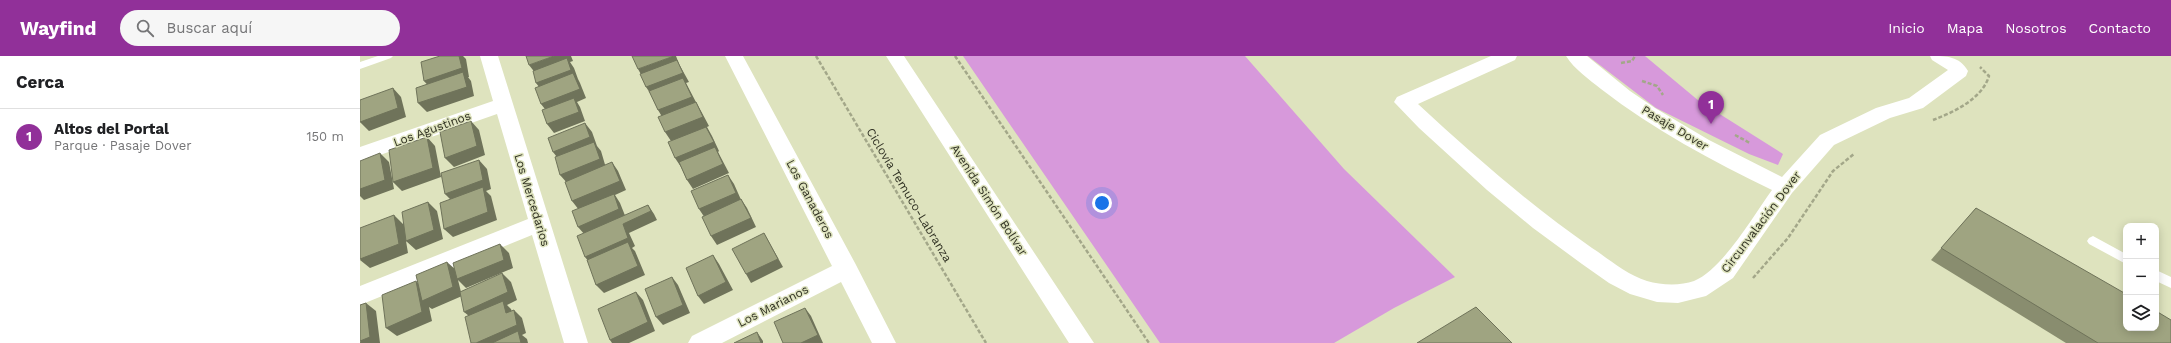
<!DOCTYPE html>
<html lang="es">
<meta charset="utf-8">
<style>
:root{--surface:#fff;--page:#f6f6f6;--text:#202124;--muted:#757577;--line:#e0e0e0;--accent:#913099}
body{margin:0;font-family:"Work Sans",sans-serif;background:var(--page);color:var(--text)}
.controls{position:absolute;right:12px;bottom:12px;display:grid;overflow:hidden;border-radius:8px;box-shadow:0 2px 10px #0003}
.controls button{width:36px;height:36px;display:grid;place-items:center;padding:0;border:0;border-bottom:1px solid var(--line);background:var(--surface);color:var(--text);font:20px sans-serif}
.you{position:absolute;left:742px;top:147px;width:14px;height:14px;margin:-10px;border:3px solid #fff;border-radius:50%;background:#1a73e8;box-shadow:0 0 0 6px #1a73e833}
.badge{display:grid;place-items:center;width:26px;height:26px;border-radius:50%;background:var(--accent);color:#fff;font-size:13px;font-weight:700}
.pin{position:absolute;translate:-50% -33px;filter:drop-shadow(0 1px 2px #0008)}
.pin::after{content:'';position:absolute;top:21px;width:14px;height:12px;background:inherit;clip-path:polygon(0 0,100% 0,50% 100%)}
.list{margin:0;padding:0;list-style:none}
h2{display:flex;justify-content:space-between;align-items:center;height:52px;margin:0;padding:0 16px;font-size:17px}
h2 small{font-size:13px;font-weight:400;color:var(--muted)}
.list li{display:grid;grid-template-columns:26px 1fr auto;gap:12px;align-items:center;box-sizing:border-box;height:56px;padding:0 16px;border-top:1px solid var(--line)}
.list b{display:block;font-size:15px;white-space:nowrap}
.list p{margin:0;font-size:13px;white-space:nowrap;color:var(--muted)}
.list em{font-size:13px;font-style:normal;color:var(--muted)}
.icon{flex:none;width:22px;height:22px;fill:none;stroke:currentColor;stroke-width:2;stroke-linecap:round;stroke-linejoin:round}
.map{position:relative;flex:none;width:1811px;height:287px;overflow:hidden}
header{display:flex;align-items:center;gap:24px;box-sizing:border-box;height:56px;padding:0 20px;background:var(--accent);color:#fff}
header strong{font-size:19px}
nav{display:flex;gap:22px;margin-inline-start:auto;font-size:14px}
.search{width:280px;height:36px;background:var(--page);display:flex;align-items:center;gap:10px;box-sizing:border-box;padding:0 14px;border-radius:22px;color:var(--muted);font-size:15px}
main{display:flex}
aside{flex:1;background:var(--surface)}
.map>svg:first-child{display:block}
.green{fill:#d799db}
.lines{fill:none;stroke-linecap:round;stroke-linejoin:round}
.path{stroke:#a3a789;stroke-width:2.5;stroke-dasharray:4 2;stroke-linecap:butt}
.service{fill:#fff;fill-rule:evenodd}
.minor{fill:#fff;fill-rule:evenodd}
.wall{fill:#898d6f}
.shaded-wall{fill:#6f735a}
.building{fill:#9fa481;stroke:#6f735a}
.labels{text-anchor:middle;stroke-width:3;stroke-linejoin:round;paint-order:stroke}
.street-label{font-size:12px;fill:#303123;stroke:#dee3be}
</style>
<header>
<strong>Wayfind</strong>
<div class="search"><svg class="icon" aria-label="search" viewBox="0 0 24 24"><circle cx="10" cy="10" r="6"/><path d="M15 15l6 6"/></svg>Buscar aquí</div>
<nav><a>Inicio</a><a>Mapa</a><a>Nosotros</a><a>Contacto</a></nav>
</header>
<main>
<aside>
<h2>Cerca<small></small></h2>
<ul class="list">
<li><span class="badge">1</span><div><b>Altos del Portal</b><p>Parque · Pasaje Dover</p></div><em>150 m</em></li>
</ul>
</aside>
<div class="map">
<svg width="1811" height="287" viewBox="0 0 1811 287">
<rect width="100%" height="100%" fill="#dee3be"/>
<path class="green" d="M603,0H885L984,113L1095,221L1034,252L974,287H800Z
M1228,0H1285L1339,45L1423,98L1418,109L1389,98L1296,52Z"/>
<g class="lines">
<path class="path" d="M456,0L626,287
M595,0L789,287
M1261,7L1272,5L1275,0
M1282,25L1297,30L1303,39
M1573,64C1594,56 1622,43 1629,20L1620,11
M1375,79L1390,87
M1393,222L1428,182L1473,115L1494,98"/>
<path class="service" d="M18,0H33L31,2L0,13V6Z
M1733,180L1766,198V208L1729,188L1727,185L1729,182Z
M1796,214L1811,221V232L1796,225Z"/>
<path class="minor" d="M120,0H138L228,287H204L172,179L0,249V230L168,163L137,58L0,106V91L133,45Z
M365,0H383L495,207L536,287H512L481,226L362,287H328L332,280L472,210Z
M526,0H544L734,287H709Z
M1131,0H1157L1155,4L1058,48C1113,99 1170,149 1232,192C1249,203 1267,219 1287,225C1301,229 1320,230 1334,225C1363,213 1393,160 1412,134C1352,105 1294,74 1241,33C1230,24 1214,13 1206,0H1227L1270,35L1295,52L1349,84L1422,121L1460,79L1516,52L1549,42L1588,14L1572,4L1570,0C1587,0 1599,0 1608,15L1606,20L1563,52L1530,62L1474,89L1432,137L1373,222L1346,240L1318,247L1297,246L1270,238L1249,227L1222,208L1173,172L1127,134L1059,72L1034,46L1037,41Z"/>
</g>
<path class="wall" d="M1616,152L1811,287H1706L1571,204Z"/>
<path class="shaded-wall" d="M99,0H103L106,3L109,21H108L111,25L114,40L67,56L58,47L72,34L64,25Z
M194,0H211L213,5L210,6L214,12L218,23L220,27L226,42L217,46L220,51L225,65L194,77L187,68L188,57L181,48L183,36L176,27V18L169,9Z
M314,0H316L319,8L329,26L326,27L338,50L304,64L298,54L292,40L286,31L283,22L278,13Z
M33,32L41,41L46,61L9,75L0,66Z
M336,46L341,55L349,70L347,71L352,80L359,95L358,96L369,117L333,133L327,124L321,111L315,102L311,85L305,76Z
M111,65L119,74L125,99L94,111L85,102Z
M225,67L232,76L237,90L241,95L246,112L208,128L200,119V105L193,96Z
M67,81L75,90L81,121L42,135L33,126Z
M20,97L29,106L34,133L4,144L0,140V133Z
M119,104L127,113L131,133L126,135L131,140L137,164L93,181L84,173L94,147L85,138Z
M252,106L258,115L266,134L255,139L260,147L266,162L225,179L218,171L219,154L212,145Z
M368,119L374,128L382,146L345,162L339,153Z
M381,143L387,152L396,171L357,189L351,180Z
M68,146L77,155L83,183L56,194L46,185L48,197L10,212L0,204L34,159L43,168Z
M288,149L294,158L297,164L269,177L275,190L272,192L275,195L285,219L244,237L236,229L232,210L225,201L263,168Z
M404,177L423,211L391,227L386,218Z
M140,188L149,197L153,212L106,232L98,224L102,240L72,253L69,251L72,265L37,280L26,272L56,225L65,234L87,206L96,214Z
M353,199L359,208L373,234L344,248L338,240Z
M142,217L151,226L157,244L147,249L151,253L155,265L114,264L104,256Z
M312,221L318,229L330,257L303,269L296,261Z
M276,236L283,244L295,275L269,287H252L250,284Z
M6,247L16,255L20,287H0Z
M445,252L451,260L463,287H441Z
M154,254L162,262L166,277L162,279L167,283L168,287H116Z
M397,276L403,285V287H401Z"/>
<path class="building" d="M80,0H99L102,12L64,25L61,6Z
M166,0H194L169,9Z
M272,0H314L278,13Z
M207,2L211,14L176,27L173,15Z
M317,4L323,17L286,31L280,18Z
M103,16L107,31L58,47L56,32Z
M213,17L220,33L181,48L175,32Z
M323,22L332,41L298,54L289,35Z
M33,32L38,52L0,66V44Z
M214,42L219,56L187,68L182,54Z
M336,46L343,61L305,76L298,61Z
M111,65L117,90L85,102L80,76Z
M225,67L230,81L193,96L188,82Z
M346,71L354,86L315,102L308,86Z
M67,81L73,112L33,126L29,94Z
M234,86L240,103L200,119L195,101Z
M355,91L363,108L327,124L319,106Z
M20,97L25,124L0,133V105Z
M119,104L123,124L85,138L81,117Z
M252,106L260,125L212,145L205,126Z
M368,119L376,137L339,153L331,135Z
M123,131L128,156L84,173L80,147Z
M254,138L259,153L218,171L212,155Z
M381,143L391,162L351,180L342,161Z
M68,146L74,174L46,185L42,156Z
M288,149L291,155L263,168L268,182L225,201L217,180Z
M1616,152L1766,238V272H1796V255L1811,264V287H1738L1581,192Z
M34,159L39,188L0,203V172Z
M404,177L418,203L386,218L372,193Z
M268,186L278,210L236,229L227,204Z
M140,188L144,204L97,223L93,207Z
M353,199L366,226L338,240L326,212Z
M87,206L93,231L62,245L56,219Z
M142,217L148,236L104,256L100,236Z
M312,221L323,249L296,261L285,233Z
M56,225L62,256L26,272L22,239Z
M276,236L288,266L250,284L238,253Z
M143,245L146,257L154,254L157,269L116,287H111L105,261Z
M6,247L10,281L0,285V249Z
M1116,251L1152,287H1057Z
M445,252L458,279L441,287H423L414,266Z
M158,275L161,287H132Z
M397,276L401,287H374Z"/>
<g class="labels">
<g class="street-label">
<text transform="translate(1315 72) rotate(31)" y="4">Pasaje Dover</text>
<text transform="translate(72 73) rotate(-20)" y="4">Los Agustinos</text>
<text transform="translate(549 139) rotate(59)" y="4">Ciclovía Temuco-Labranza</text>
<text transform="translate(450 143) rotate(62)" y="4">Los Ganaderos</text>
<text transform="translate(172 144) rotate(73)" y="4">Los Mercedarios</text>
<text transform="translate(629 144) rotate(57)" y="4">Avenida Simón Bolívar</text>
<text transform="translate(1401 166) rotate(-53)" y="4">Circunvalación Dover</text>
<text transform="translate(413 250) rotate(-27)" y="4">Los Marianos</text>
</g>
</g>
</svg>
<div class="controls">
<button>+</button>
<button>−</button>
<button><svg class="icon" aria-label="layers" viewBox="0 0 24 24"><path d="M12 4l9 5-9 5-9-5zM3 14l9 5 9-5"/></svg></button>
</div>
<div class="you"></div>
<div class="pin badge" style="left:1351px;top:68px">1</div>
</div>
</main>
